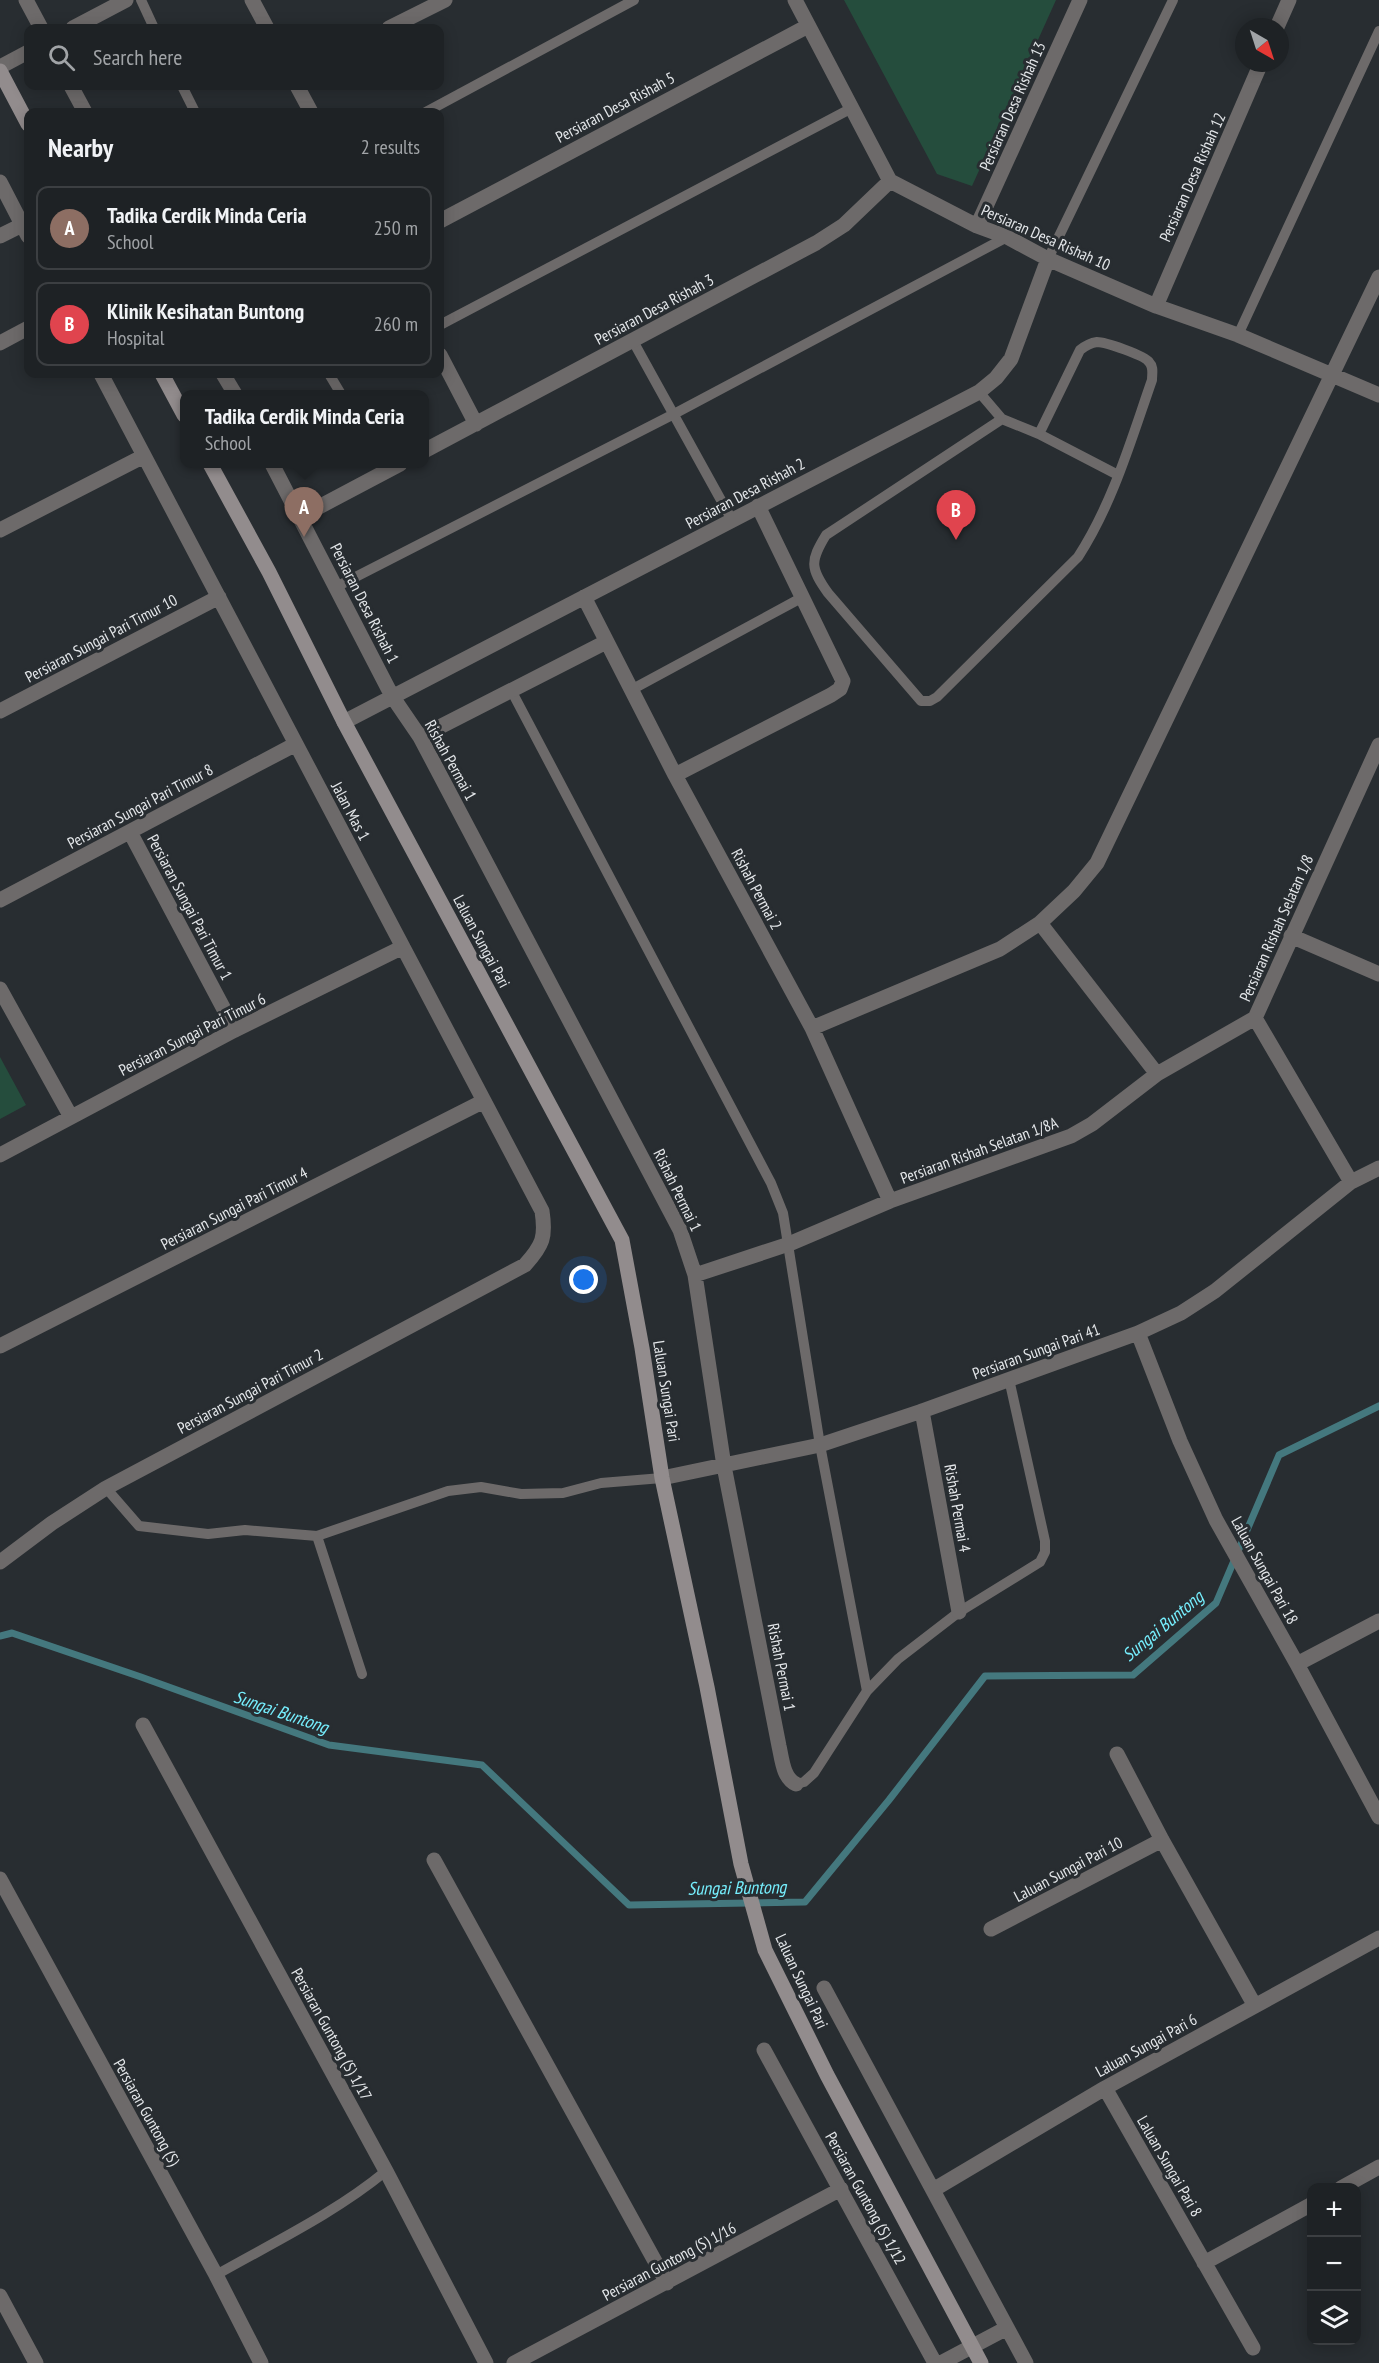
<!DOCTYPE html>
<meta charset="utf-8">
<style>
:root{--surface:#1e2225;--page:#262a2d;--text:#f1f3f6;--muted:#a1a4a7;--line:#3c3f42;--accent:#68c4f0}
body{margin:0;font-family:"PT Sans Narrow",sans-serif;background:var(--page);color:var(--text)}
.controls{position:absolute;right:18px;bottom:18px;display:grid;overflow:hidden;border-radius:12px;box-shadow:0 3px 15px #0003}
.controls button{width:54px;height:54px;display:grid;place-items:center;padding:0;border:0;border-bottom:2px solid var(--line);background:var(--surface);color:var(--text);font:30px sans-serif}
.compass{position:absolute;left:1235px;top:18px;width:54px;height:54px;border-radius:50%;background:var(--surface);box-shadow:0 3px 15px #0003;rotate:141deg}
.you{position:absolute;left:584px;top:1280px;width:21px;height:21px;margin:-15px;border:4px solid #fff;border-radius:50%;background:#1a73e8;box-shadow:0 0 0 9px #1a73e833}
.badge{display:grid;place-items:center;width:39px;height:39px;border-radius:50%;background:var(--accent);color:#fff;font-size:20px;font-weight:700}
.pin{position:absolute;translate:-50% -50px;filter:drop-shadow(0 2px 3px #0008)}
.pin::after{content:'';position:absolute;top:32px;width:21px;height:18px;background:inherit;clip-path:polygon(0 0,100% 0,50% 100%)}
.popup{position:absolute;left:180px;top:390px;width:249px;height:78px;box-sizing:border-box;display:grid;place-content:center;border-radius:12px;background:var(--surface);filter:drop-shadow(0 2px 4px #0005);font-size:20px;white-space:nowrap;color:var(--muted)}
.popup b{font-size:22px;color:var(--text)}
.popup::after{content:'';position:absolute;left:50%;top:100%;margin-left:-12px;border:12px solid transparent;border-top-color:var(--surface)}
.list{margin:0;padding:0;list-style:none}
h2{display:flex;justify-content:space-between;align-items:center;height:78px;margin:0;padding:0 24px;font-size:26px}
h2 small{font-size:20px;font-weight:400;color:var(--muted)}
.list li{display:grid;grid-template-columns:39px 1fr auto;gap:18px;align-items:center;box-sizing:border-box;height:84px;margin:0 12px 12px;padding:0 12px;border:2px solid var(--line);border-radius:12px}
.list b{display:block;font-size:22px;white-space:nowrap}
.list p{margin:0;font-size:20px;white-space:nowrap;color:var(--muted)}
.list em{font-size:20px;font-style:normal;color:var(--muted)}
.icon{flex:none;width:33px;height:33px;fill:none;stroke:currentColor;stroke-width:2;stroke-linecap:round;stroke-linejoin:round}
.map{position:relative;flex:none;width:1379px;height:2363px;overflow:hidden}
.search{position:absolute;background:var(--surface);box-shadow:0 3px 15px #0003;left:24px;top:24px;width:420px;height:66px;display:flex;align-items:center;gap:15px;box-sizing:border-box;padding:0 21px;border-radius:12px;color:var(--muted);font-size:22px}
.panel{position:absolute;background:var(--surface);box-shadow:0 3px 15px #0003;left:24px;top:108px;width:420px;height:270px;border-radius:12px}
.map>svg:first-child{display:block}
.green{fill:#254d3d}
.lines{fill:none;stroke-linecap:round;stroke-linejoin:round}
.stream{stroke:#44787e;stroke-width:7}
.service{stroke:#6d6a6a;stroke-width:10}
.minor{stroke:#6d6a6a;stroke-width:15}
.secondary{stroke:#928c8d;stroke-width:15}
.labels{text-anchor:middle;stroke-width:6;stroke-linejoin:round;paint-order:stroke}
.street-label{font-size:16px;fill:#e4e7ea;stroke:#282d31}
.water-label{font-size:18px;font-style:italic;fill:#76effe;stroke:#282d31}
</style>
<div class="map">
<svg width="1379" height="2363" viewBox="0 0 1379 2363">
<rect width="100%" height="100%" fill="#282d31"/>
<path class="green" d="M844,0H1056L972,186L937,174Z
M0,1057L26,1105L0,1119Z"/>
<g class="lines">
<path class="stream" d="M0,1636L12,1633L141,1677L329,1745L482,1765L629,1905L805,1902L889,1800L985,1676L1133,1675L1216,1603L1279,1455L1379,1406"/>
<path class="service" d="M141,0L154,28
M182,86L195,112
M426,112L634,0
M1048,259L1173,0
M440,325L852,108
M1238,335L1379,31
M633,341L732,520
M329,374L341,394
M979,392L1002,419L1039,434L1080,350C1085,346 1090,343 1097,342C1105,342 1144,355 1149,362C1154,367 1152,373 1152,380C1131,440 1113,503 1078,557L937,697L930,701H921L828,593C810,568 810,561 826,535L1002,419
M1039,434L1118,475
M336,587L674,414L1007,237
M511,690L771,1183L783,1213L820,1445L867,1691
M631,690L803,597
M106,1488L139,1526L208,1534L245,1530L317,1536L448,1491L481,1487L521,1494L563,1493L601,1483L662,1478
M317,1536L362,1674
M796,1784L804,1782L814,1773L867,1691L898,1659L959,1612L1040,1562L1045,1552V1541L1009,1379
M216,2275C274,2242 335,2213 386,2171"/>
<path class="minor" d="M26,0L41,28
M252,0L267,28
M795,0L890,181L977,226L1007,237L1048,259L1156,306L1238,335L1379,395
M1277,27L1289,0
M73,28L126,0
M389,28L445,0
M0,67L28,52
M71,86L85,112
M297,86L311,112
M0,182L28,236
M440,221L808,26
M977,226L1080,0
M0,236L22,225
M1156,306L1261,63
M0,343L28,328
M440,355L476,424
M223,374L235,394
M424,451L816,243L844,225L890,181
M272,464L392,696L420,737L680,1230L695,1275L724,1466L779,1746C782,1759 783,1778 796,1784
M300,517L400,464
M0,530L144,456
M584,597L675,775L812,1028L890,1201
M0,711L219,597
M344,722L979,392L996,378L1011,359L1048,259
M420,737L606,642
M675,775L831,695L840,689L843,681L758,506
M130,832L235,1030
M0,900L296,744
M1040,923L1157,1074
M1291,936L1379,974
M0,989L71,1117
M812,1028L1000,949L1040,923L1074,891L1097,863L1379,277
M0,1155L235,1030L403,947
M1351,1182L1255,1018L1379,745
M695,1275L789,1244L890,1201L1071,1136L1092,1124L1157,1074L1255,1018
M1138,1333L1180,1441L1216,1520L1297,1664L1379,1817
M0,1346L484,1101
M922,1411L959,1612
M662,1478L820,1445L922,1411L1138,1333L1181,1313L1215,1291L1351,1182L1379,1168
M0,1562L52,1523L106,1488L525,1265C543,1245 546,1237 542,1211L101,374
M1297,1664L1379,1621
M143,1725L386,2171L486,2363
M1117,1754L1162,1840L1255,2006
M434,1860L667,2283
M0,1879L216,2275L261,2363
M991,1929L1162,1840
M824,1988L1026,2363
M764,2050L935,2363
M1105,2088L1253,2348
M1341,2188L1379,2167
M933,2190L1105,2088L1379,1938
M1204,2263L1312,2204
M0,2296L36,2363
M514,2363L841,2189
M941,2363L1007,2328"/>
<path class="secondary" d="M0,71L28,124
M162,374L184,415
M210,464L269,572L344,722L622,1240L642,1348L662,1478L707,1687L741,1864L765,1950L827,2075L981,2363"/>
</g>
<g class="labels">
<g class="street-label">
<text transform="translate(1012 106) rotate(-66)" y="6">Persiaran Desa Rishah 13</text>
<text transform="translate(615 107) rotate(-28)" y="6">Persiaran Desa Rishah 5</text>
<text transform="translate(1192 177) rotate(-66)" y="6">Persiaran Desa Rishah 12</text>
<text transform="translate(1046 237) rotate(24)" y="6">Persiaran Desa Rishah 10</text>
<text transform="translate(654 309) rotate(-28)" y="6">Persiaran Desa Rishah 3</text>
<text transform="translate(745 493) rotate(-28)" y="6">Persiaran Desa Rishah 2</text>
<text transform="translate(365 603) rotate(63)" y="6">Persiaran Desa Rishah 1</text>
<text transform="translate(101 638) rotate(-28)" y="6">Persiaran Sungai Pari Timur 10</text>
<text transform="translate(451 760) rotate(61)" y="6">Rishah Permai 1</text>
<text transform="translate(140 806) rotate(-28)" y="6">Persiaran Sungai Pari Timur 8</text>
<text transform="translate(351 811) rotate(62)" y="6">Jalan Mas 1</text>
<text transform="translate(757 889) rotate(62)" y="6">Rishah Permai 2</text>
<text transform="translate(190 907) rotate(62)" y="6">Persiaran Sungai Pari Timur 1</text>
<text transform="translate(1276 928) rotate(-66)" y="6">Persiaran Rishah Selatan 1/8</text>
<text transform="translate(482 941) rotate(62)" y="6">Laluan Sungai Pari</text>
<text transform="translate(192 1034) rotate(-27)" y="6">Persiaran Sungai Pari Timur 6</text>
<text transform="translate(979 1150) rotate(-20)" y="6">Persiaran Rishah Selatan 1/8A</text>
<text transform="translate(678 1190) rotate(64)" y="6">Rishah Permai 1</text>
<text transform="translate(234 1208) rotate(-27)" y="6">Persiaran Sungai Pari Timur 4</text>
<text transform="translate(1036 1351) rotate(-20)" y="6">Persiaran Sungai Pari 41</text>
<text transform="translate(250 1391) rotate(-28)" y="6">Persiaran Sungai Pari Timur 2</text>
<text transform="translate(667 1391) rotate(81)" y="6">Laluan Sungai Pari</text>
<text transform="translate(958 1508) rotate(80)" y="6">Rishah Permai 4</text>
<text transform="translate(1265 1570) rotate(61)" y="6">Laluan Sungai Pari 18</text>
<text transform="translate(782 1667) rotate(79)" y="6">Rishah Permai 1</text>
<text transform="translate(1068 1869) rotate(-28)" y="6">Laluan Sungai Pari 10</text>
<text transform="translate(802 1981) rotate(65)" y="6">Laluan Sungai Pari</text>
<text transform="translate(332 2034) rotate(61)" y="6">Persiaran Guntong (S) 1/17</text>
<text transform="translate(1146 2045) rotate(-29)" y="6">Laluan Sungai Pari 6</text>
<text transform="translate(147 2112) rotate(61)" y="6">Persiaran Guntong (S)</text>
<text transform="translate(1170 2166) rotate(60)" y="6">Laluan Sungai Pari 8</text>
<text transform="translate(866 2198) rotate(61)" y="6">Persiaran Guntong (S) 1/12</text>
<text transform="translate(669 2261) rotate(-28)" y="6">Persiaran Guntong (S) 1/16</text>
</g>
<g class="water-label">
<text transform="translate(1163 1626) rotate(-40)" y="6">Sungai Buntong</text>
<text transform="translate(281 1712) rotate(19)" y="6">Sungai Buntong</text>
<text transform="translate(737 1888) rotate(-1)" y="6">Sungai Buntong</text>
</g>
</g>
</svg>
<div class="controls">
<button>+</button>
<button>−</button>
<button><svg class="icon" aria-label="layers" viewBox="0 0 24 24"><path d="M12 4l9 5-9 5-9-5zM3 14l9 5 9-5"/></svg></button>
</div>
<svg class="compass" viewBox="-18 -18 36 36"><path d="M0-13l5 13h-10z" fill="#e53935"/><path d="M0 13l5-13h-10z" fill="#a1a4a7"/></svg>
<div class="you"></div>
<div class="pin badge" style="left:304px;top:537px;background:#8d6e63">A</div>
<div class="popup"><b>Tadika Cerdik Minda Ceria</b>School</div>
<div class="pin badge" style="left:956px;top:540px;background:#e0444e">B</div>
<div class="search"><svg class="icon" aria-label="search" viewBox="0 0 24 24"><circle cx="10" cy="10" r="6"/><path d="M15 15l6 6"/></svg>Search here</div>
<section class="panel">
<h2>Nearby<small>2 results</small></h2>
<ul class="list">
<li><span class="badge" style="background:#8d6e63">A</span><div><b>Tadika Cerdik Minda Ceria</b><p>School</p></div><em>250 m</em></li>
<li><span class="badge" style="background:#e0444e">B</span><div><b>Klinik Kesihatan Buntong</b><p>Hospital</p></div><em>260 m</em></li>
</ul>
</section>
</div>
